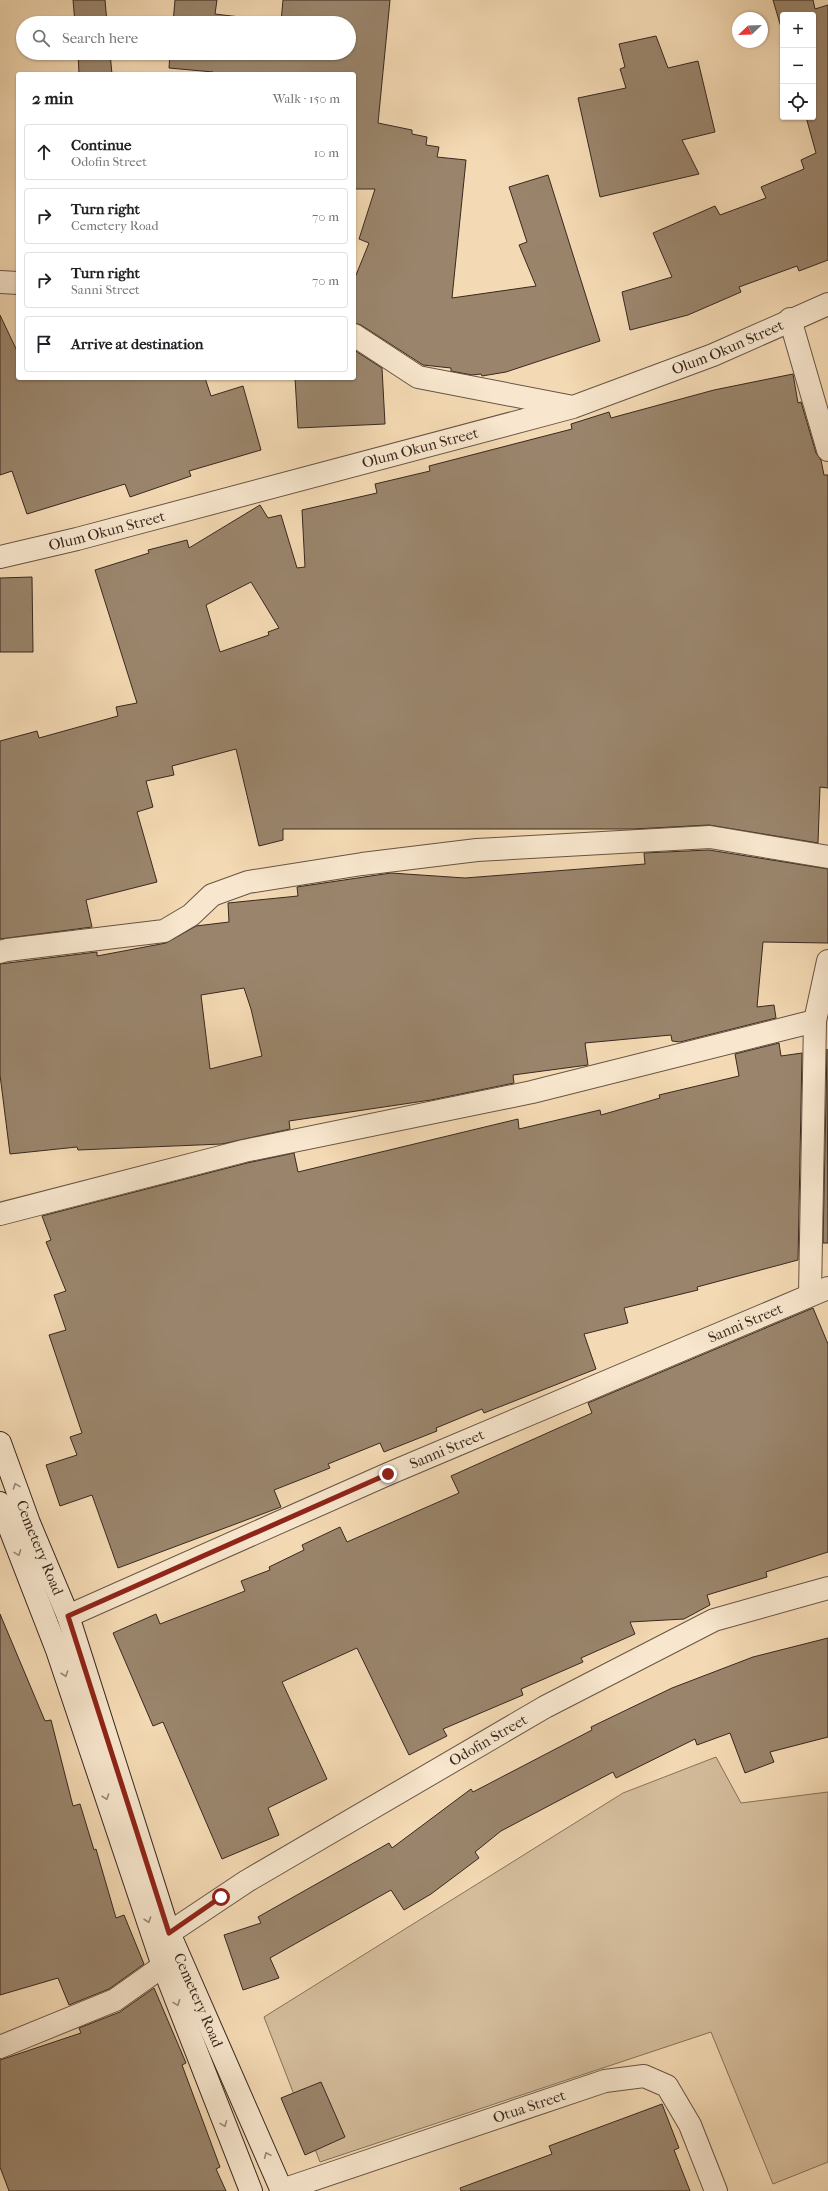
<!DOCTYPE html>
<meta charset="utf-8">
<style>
:root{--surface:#fff;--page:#f2f2f2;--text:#202124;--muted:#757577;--line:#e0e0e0}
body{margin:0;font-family:"IM FELL French Canon",serif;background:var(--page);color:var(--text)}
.controls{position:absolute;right:12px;top:12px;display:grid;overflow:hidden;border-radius:4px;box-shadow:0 1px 3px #0004}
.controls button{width:36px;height:36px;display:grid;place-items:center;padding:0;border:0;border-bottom:1px solid var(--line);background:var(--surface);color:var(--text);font:20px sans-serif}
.compass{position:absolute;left:732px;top:12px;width:36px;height:36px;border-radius:50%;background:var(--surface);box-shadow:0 1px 3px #0004;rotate:247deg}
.stop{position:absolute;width:12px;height:12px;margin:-9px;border:3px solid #8f2418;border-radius:50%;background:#fff}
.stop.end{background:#8f2418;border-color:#fff;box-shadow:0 1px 4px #0008}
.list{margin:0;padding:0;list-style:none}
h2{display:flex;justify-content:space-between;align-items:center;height:52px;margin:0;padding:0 16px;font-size:17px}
h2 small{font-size:13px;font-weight:400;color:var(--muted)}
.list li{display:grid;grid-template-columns:26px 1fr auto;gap:12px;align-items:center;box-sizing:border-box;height:56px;margin:0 8px 8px;padding:0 8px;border:1px solid var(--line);border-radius:4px}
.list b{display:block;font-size:15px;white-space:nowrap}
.list p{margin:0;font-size:13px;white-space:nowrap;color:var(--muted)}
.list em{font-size:13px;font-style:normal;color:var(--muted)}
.icon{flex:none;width:22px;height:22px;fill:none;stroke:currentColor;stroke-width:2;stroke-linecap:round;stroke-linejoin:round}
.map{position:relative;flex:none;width:828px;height:2191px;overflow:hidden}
.search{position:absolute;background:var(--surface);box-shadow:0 1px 3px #0004;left:16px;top:16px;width:340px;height:44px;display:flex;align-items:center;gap:10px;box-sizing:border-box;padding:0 14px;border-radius:22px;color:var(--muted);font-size:15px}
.panel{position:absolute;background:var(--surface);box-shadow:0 1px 3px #0004;left:16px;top:72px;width:340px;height:308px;border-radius:4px}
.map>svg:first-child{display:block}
.green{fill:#d4bc9b;stroke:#86725d}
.building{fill:#9a856c;stroke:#38281f;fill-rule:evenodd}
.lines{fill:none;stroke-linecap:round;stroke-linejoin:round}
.minor-casing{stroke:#675444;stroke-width:24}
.secondary-casing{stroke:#38281f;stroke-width:24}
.minor{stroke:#f8e7ce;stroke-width:22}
.secondary{stroke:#f8e7ce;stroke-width:22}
.oneway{stroke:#988876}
.route{stroke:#8f2418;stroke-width:5}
.labels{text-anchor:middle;stroke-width:3;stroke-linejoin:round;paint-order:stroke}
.street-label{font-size:15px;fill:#38281f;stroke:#f8e7ce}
</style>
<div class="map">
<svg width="828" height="2191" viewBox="0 0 828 2191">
<rect width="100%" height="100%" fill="#f4dab4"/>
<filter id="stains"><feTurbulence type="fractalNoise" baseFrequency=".005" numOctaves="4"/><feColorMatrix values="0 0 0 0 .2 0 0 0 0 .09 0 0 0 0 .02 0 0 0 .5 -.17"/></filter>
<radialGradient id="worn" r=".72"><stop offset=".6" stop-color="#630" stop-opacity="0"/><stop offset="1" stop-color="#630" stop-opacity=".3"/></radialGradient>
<path class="green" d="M716,1757L741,1803L828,1792V2162L773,2184L711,2032L320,2162L264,2017L623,1793Z"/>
<path class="building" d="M73,0H105L107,23H75Z
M175,0H217L215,14L281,22L283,0H390L378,123L412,130V134L427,137L426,145L439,147L437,157L466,160L452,298L536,286L519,245L527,242L509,187L548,175L600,341L506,372L482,376L481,374L472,375L451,371V368L423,365L361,325L354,323V280L369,243L359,239L375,189H354V74H212L213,72L169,68L170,53H349V23H173Z
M773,0H813L815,9L828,5V260L799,271L797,266L739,287L741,292L688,315L630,330L622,292L672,277L653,233L715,206L720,215L766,198L761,187L804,169L801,160L816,153L806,117H813V15H783V34Z
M656,36L668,68L698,61L715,132L682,140L699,174L600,197L578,98L626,88L620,69L625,67L619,44Z
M78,53H110L112,74H79Z
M0,315L18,353V378H205L211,396L243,386L261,450L189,471L191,476L130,497L125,484L27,514L12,471L0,475Z
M354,350L382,368L385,424L298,428L295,378H354Z
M793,374L798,403L801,402L816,453L821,460L824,475H828V788L820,787L818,843L709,825L633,829H283V840L259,846L236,749L172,766L174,775L146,781L153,807L137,812L157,882L86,900L92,927L0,939V741L37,731L39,738L118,716L116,707L137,703L95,570L149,553L148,550L187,540L189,548L260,505L268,518L281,515L297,568L305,567L302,510L377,493L375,484L430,471L429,466L572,429L571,424L609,412L611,418L714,390ZM251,582L279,628L268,632L269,635L220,652L206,605Z
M32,577L33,652H0V578Z
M709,850L828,869V943L763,942L757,1007L774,1005L776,1018L680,1042L672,1041L671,1035L585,1043L588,1065L513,1075L514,1083L431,1100L289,1121L290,1129L222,1144L78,1150L77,1147L10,1154L0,1075V964L97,952V956L166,943L196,926L229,922L228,903L298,896L297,887L391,873L465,878L645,864L644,853ZM244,988L251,1009L262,1056L210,1069L201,995Z
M779,1043L781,1056L802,1053L798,1260L697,1287L698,1290L624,1308L628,1323L584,1334L596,1369L484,1413L482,1409L436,1428L437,1431L384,1452L380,1443L328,1464L330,1468L274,1490L281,1507L118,1568L92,1495L60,1506L46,1465L77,1455L70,1437L82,1433L49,1335L66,1330L54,1295L66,1291L46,1242L51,1240L42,1216L247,1163L294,1153L298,1172L518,1119L519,1129L600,1110L601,1115L660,1098L659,1095L739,1076L735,1054Z
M827,1049L828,1243H823Z
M813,1308L828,1344V1552L766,1572L767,1577L707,1595L710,1605L684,1619L630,1622L635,1634L581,1658L583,1662L521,1689L523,1695L443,1729L447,1736L409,1755L357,1648L282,1682L327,1779L268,1808L279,1835L222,1859L163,1722L153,1726L113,1633L156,1614L160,1624L245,1591L241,1581L270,1570L269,1567L304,1550L302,1545L340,1527L347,1542L459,1493L451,1476L592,1413L588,1403Z
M0,1614L45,1721L51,1720L73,1806L80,1804L94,1850L96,1849L116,1918L124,1915L144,1964L109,1989L69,2005L58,1978L0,1995Z
M828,1638V1737L770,1752L774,1762L745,1773L730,1733L697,1745L695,1739L616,1778L613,1772L501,1831L475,1852L479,1858L431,1894L404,1910L391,1890L270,1958L279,1978L243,1990L224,1935L261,1923L258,1917L389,1843L392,1848L471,1789L473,1792L592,1730L591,1727L672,1688L753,1657Z
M154,1988L186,2063L182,2065L220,2167L216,2169L226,2191H9L0,2167V2060L81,2033L79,2028L120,2012Z
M321,2082L345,2137L305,2155L281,2098Z
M662,2104L679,2148L674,2150L690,2191H461L460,2188L552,2154L549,2146Z"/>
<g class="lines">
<g class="minor-casing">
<g id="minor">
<path d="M0,282L18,283"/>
<path d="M790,319L828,450"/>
<path d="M354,335L418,377L568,406"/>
<path id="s1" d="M0,557L77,539L573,407L713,355L828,304"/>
<path d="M0,952L7,950L164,931L191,915L212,895L248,882L362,864L477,850L710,837L828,857"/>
<path d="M0,1214L244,1151L532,1092L815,1021"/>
<path d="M810,1294L815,1021L828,961"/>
<path id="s2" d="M68,1616L388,1474L828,1288"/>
<path id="s3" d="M169,1933L247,1881L545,1707L714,1620L828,1588"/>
<path d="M0,2047L115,2000L163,1966"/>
<path id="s4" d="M282,2190L605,2081L644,2076L667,2086L690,2125L716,2191"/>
</g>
</g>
<g class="secondary-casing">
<g id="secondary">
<path id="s5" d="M0,1443L29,1523L68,1616L169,1933L282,2191"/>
<path d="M0,1503L57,1650L163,1966L251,2191"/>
</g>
</g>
<use href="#minor" class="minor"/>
<use href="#secondary" class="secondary"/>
</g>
<defs><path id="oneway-chevron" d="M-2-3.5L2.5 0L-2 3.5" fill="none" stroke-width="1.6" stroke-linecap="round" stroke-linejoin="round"/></defs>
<g class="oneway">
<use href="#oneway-chevron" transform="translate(16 1486) rotate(-110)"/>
<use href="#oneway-chevron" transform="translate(18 1553) rotate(69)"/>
<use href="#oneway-chevron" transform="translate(65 1674) rotate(71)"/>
<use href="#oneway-chevron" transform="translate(106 1797) rotate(71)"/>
<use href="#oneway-chevron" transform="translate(148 1920) rotate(71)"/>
<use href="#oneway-chevron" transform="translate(177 2003) rotate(69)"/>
<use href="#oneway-chevron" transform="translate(224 2124) rotate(69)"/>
<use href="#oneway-chevron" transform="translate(267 2155) rotate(-114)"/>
</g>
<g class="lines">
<path class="route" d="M221,1897L169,1933L68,1616L388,1474"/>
</g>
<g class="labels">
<g class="street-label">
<text dy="5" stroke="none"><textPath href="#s1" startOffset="758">Olum Okun Street</textPath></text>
<text dy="5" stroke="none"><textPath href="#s1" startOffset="434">Olum Okun Street</textPath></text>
<text dy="5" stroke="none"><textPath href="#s1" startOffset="110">Olum Okun Street</textPath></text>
<text dy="5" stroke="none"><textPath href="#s2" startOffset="738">Sanni Street</textPath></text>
<text dy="5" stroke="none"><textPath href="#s2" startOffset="414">Sanni Street</textPath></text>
<text dy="5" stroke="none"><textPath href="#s5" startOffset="112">Cemetery Road</textPath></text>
<text dy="5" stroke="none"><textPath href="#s3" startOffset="373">Odofin Street</textPath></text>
<text dy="5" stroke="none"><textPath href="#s5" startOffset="592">Cemetery Road</textPath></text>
<text dy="5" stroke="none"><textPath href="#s4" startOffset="261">Otua Street</textPath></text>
</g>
</g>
<rect width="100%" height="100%" filter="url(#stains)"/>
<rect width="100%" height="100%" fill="url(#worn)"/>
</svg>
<div class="controls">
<button>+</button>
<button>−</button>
<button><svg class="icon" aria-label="locate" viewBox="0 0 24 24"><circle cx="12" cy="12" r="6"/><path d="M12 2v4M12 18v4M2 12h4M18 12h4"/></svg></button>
</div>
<svg class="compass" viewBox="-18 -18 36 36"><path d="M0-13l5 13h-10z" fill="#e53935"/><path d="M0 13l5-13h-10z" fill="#757577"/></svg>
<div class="stop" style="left:221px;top:1897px"></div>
<div class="stop end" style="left:388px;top:1474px"></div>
<div class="search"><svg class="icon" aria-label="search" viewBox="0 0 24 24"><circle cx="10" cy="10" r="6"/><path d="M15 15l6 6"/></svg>Search here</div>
<section class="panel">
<h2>2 min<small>Walk · 150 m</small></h2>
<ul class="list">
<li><svg class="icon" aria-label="ahead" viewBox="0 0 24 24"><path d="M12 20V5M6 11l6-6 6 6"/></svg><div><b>Continue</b><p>Odofin Street</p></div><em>10 m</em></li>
<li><svg class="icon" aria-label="right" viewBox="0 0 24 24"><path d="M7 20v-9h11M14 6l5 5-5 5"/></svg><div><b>Turn right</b><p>Cemetery Road</p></div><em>70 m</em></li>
<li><svg class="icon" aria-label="right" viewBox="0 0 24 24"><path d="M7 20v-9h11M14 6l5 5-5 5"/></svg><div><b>Turn right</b><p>Sanni Street</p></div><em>70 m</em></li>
<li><svg class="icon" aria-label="arrive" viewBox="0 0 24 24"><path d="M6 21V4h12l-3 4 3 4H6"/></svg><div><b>Arrive at destination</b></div></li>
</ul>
</section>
</div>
